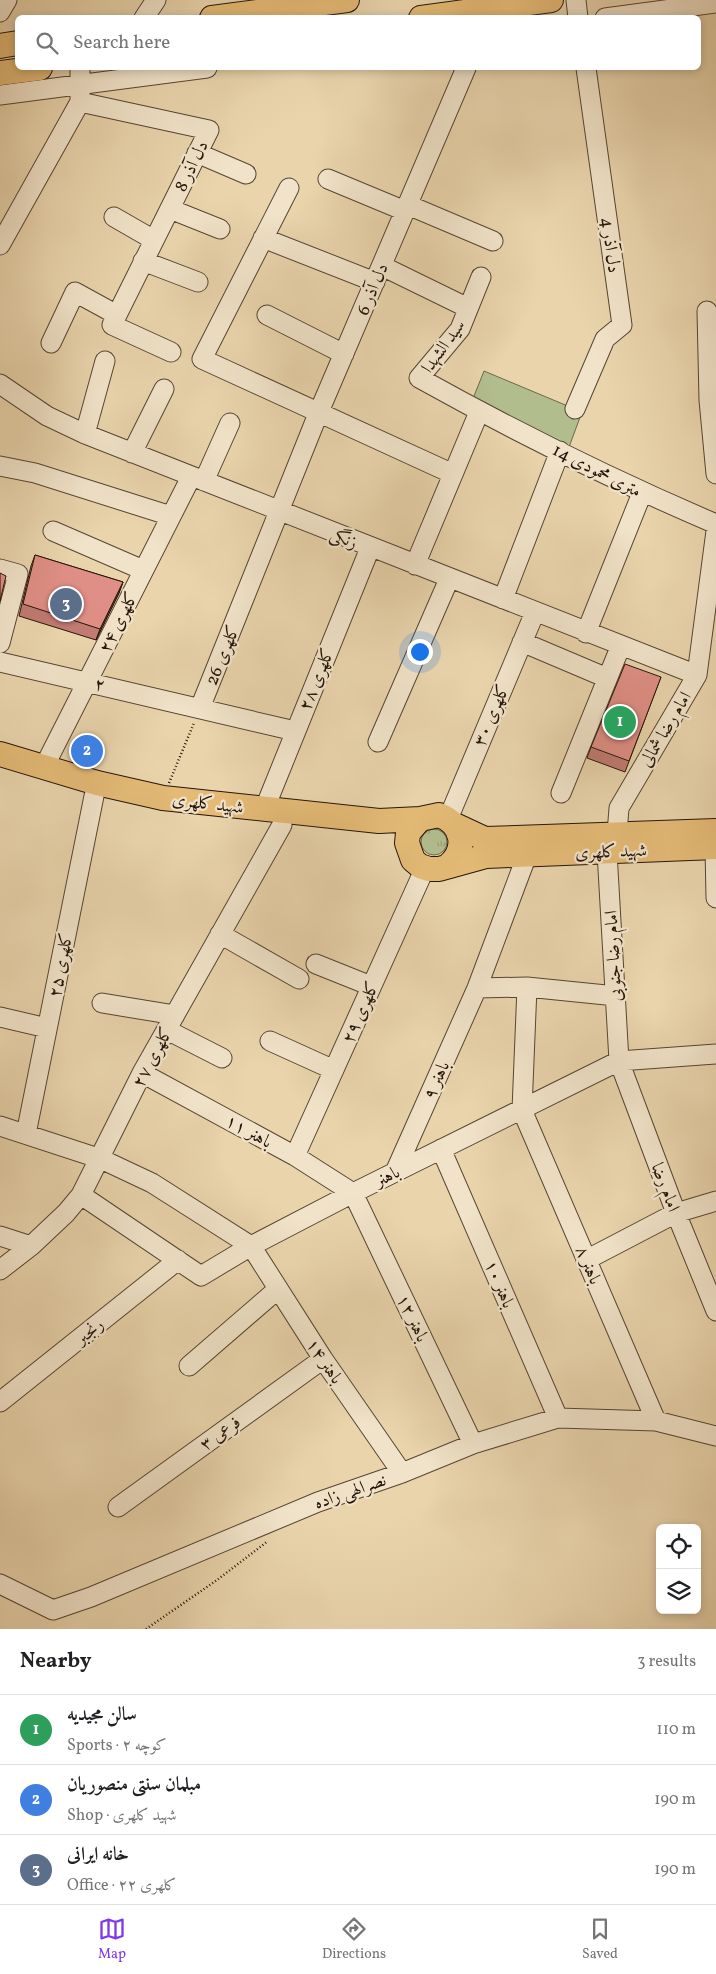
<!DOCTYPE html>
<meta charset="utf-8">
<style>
:root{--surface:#fff;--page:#f6f6f6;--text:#202124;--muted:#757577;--line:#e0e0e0;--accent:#7c3aed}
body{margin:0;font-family:Vollkorn,Amiri,serif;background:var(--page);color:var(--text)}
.controls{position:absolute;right:15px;bottom:15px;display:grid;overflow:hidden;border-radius:8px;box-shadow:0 2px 8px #0003}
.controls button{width:45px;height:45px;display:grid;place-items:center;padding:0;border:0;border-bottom:1px solid var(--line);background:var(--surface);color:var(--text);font:25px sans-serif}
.you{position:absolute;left:419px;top:651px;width:18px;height:18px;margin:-12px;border:4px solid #fff;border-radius:50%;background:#1a73e8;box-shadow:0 0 0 8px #1a73e833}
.badge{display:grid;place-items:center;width:32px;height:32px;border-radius:50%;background:var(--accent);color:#fff;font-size:16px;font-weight:700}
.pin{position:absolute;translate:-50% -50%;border:2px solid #fff;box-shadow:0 1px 5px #0006}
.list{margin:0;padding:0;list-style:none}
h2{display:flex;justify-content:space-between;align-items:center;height:65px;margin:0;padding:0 20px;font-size:21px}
h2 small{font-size:16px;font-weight:400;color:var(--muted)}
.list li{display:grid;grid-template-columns:32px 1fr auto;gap:15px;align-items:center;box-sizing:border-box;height:70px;padding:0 20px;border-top:1px solid var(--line)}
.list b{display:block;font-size:19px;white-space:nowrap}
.list p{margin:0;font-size:16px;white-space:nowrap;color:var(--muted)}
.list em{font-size:16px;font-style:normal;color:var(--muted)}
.icon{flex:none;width:28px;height:28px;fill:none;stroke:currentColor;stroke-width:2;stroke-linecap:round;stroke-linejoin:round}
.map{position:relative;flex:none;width:716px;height:1629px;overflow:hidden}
.search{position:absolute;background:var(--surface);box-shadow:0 2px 8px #0003;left:15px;right:15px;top:15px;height:55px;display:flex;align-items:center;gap:12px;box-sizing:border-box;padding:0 18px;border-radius:8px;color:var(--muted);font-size:19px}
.sheet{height:275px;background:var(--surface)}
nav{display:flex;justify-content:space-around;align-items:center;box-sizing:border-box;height:70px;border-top:1px solid var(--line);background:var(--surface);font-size:14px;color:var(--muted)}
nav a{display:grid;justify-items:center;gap:2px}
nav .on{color:var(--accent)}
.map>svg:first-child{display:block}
.grass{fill:url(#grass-tufts);stroke:#6c694b}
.pitch{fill:#b2bd8d;stroke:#6c694b}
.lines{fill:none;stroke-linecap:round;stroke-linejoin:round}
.minor-casing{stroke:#564532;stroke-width:21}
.major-casing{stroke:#251509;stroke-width:26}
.path{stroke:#251509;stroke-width:2.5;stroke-dasharray:1 2.5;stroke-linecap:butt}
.minor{stroke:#f1e3c9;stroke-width:19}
.major{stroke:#e4ba76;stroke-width:24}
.wall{fill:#c17b73;stroke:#251509}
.shaded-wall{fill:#9d645e;stroke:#251509}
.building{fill:#e08f86;stroke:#251509}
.labels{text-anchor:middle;stroke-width:4.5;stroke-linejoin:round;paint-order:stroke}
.street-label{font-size:18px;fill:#251509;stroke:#f1e3c9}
</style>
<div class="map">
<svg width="716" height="1629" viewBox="0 0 716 1629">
<defs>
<pattern id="grass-tufts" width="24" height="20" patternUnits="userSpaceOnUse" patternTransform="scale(1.25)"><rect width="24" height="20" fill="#b2bd8d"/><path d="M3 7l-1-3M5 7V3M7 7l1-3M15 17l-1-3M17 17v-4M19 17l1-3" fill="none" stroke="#99a278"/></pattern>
</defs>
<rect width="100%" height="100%" fill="#e9d4ac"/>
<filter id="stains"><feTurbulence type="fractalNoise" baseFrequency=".004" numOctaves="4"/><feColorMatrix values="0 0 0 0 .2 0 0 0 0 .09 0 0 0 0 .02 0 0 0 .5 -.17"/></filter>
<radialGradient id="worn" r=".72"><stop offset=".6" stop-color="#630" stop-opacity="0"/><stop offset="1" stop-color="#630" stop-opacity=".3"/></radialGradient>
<path class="grass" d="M421 842a13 13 0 1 1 26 0a13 13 0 1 1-26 0Z"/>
<path class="pitch" d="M484,371L582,412L569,447L472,401Z"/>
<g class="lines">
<g class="minor-casing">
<path id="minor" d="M576,0L578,18
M0,12L7,0
M144,18L156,0
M605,18L716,3
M80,68V102L209,130L112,325L171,352
M0,95L207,68
M197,153L246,174
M328,179L405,211
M289,188L202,359L453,474
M408,205L493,241
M170,209L220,229
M114,217L154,240
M263,238L375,282
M0,245L80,102
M143,261L198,282
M382,266L468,308
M481,277L460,329L419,378C516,432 615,481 716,524
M707,311L709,400L716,474
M267,315L344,354
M51,343L75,292L117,315
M0,384L47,416L85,434L697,675
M575,409L605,339L622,325L586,68
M85,434L105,361
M132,453L164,389
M0,466L35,473L171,516
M204,481L230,423
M53,531L143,570
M415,565L479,412
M0,569L18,574L0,643
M503,599L560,451
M586,633L642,493
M522,642L607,678
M0,662L295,731
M200,708L318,414L466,68
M378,742L449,579
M44,767L191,477
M561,793L621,645
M264,810L370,548
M448,819L535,612
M617,834L619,808L697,675L716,531
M715,847L716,898
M607,852L619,1061L676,1213L716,1311
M220,934L299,979
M316,964L371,986
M527,987L522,1110L656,1421
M477,988L527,987L616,996
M102,1003L175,1015
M0,1017L47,1028
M167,1030L222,1058
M270,1041L334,1070
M142,1073L295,1156L353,1193L473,1444
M0,1126L101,1159L152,1183L251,1246L323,1359L402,1473
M26,1134L94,796
M441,1149L558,1418
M295,1156L425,868
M395,1172L477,988L527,855
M81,1195L201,1276L251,1246L353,1193L619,1061L716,1054
M0,1236L31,1246
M586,1260L676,1213L716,1201
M0,1270L31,1246L66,1213L81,1195L142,1073L282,825
M189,1366L278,1289
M0,1402L178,1260
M118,1507L323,1359
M0,1584L53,1610L91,1597L318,1502L402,1473L473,1444L558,1418L656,1421L716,1436"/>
</g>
<g class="major-casing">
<path id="major" d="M212,18L347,0
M421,18L551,0
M0,46L18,43
M0,73L40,68
M0,754L97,783L163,798L379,821L420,819
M455,825L485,839L716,831
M448,866C468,849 463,824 439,815L420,819L408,833L407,843L413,860L420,866L429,869H439L486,856L716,847"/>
</g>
<path class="path" d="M169,783L194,723
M146,1629L217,1580L268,1541"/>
<use href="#minor" class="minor"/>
<use href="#major" class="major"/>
</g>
<path class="wall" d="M35,555L123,582L119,593L96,640L19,616L31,566Z
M661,677L625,772L587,758L591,747Z"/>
<path class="shaded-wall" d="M123,582L119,593L96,640L100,629Z"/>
<path class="building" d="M35,555L123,582L100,629L23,604Z
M0,573L6,576L0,601Z
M625,664L661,677L629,761L591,747Z"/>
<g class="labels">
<g class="street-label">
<text transform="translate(191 166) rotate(-64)" y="6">دل آذر 8</text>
<text transform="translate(611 245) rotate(82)" y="6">دل آذر 4</text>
<text transform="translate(372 289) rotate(-67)" y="6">دل آذر 6</text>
<text transform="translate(443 346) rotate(-54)" y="6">سید الشهدا</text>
<text transform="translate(597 470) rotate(27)" y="6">14 متری محمودی</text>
<text transform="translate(344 538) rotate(22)" y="6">زنگی</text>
<text transform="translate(118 622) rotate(-64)" y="6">کلهری ۲۴</text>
<text transform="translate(222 655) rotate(-68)" y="6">کلهری 26</text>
<text transform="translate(316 679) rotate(-68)" y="6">کلهری ۲۸</text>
<text transform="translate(100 684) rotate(13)" y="6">۲</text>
<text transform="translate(491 715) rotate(-67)" y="6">کلهری ۳۰</text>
<text transform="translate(665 729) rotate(-59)" y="6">امام رضا شمالی</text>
<text transform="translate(208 803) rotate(7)" y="6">شهید کلهری</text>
<text transform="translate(611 851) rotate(-2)" y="6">شهید کلهری</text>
<text transform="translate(613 956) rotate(-93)" y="6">امام رضا جنوبی</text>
<text transform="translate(60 965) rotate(-79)" y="6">کلهری ۲۵</text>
<text transform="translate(360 1012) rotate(-66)" y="6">کلهری ۲۹</text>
<text transform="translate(152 1057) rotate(-62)" y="6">کلهری ۲۷</text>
<text transform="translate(436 1080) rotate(-66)" y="6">باهنر ۹</text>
<text transform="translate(249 1131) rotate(29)" y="6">باهنر ۱۱</text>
<text transform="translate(387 1176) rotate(-26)" y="6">باهنر</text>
<text transform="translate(666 1187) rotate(69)" y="6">امام رضا</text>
<text transform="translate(589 1265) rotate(67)" y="6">باهنر ۸</text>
<text transform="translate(500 1284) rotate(67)" y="6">باهنر ۱۰</text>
<text transform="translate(413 1318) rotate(64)" y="6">باهنر ۱۲</text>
<text transform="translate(89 1331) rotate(-39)" y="6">رنجبر</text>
<text transform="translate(325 1361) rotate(56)" y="6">باهنر ۱۴</text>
<text transform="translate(220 1433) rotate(-36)" y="6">فرعی ۳</text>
<text transform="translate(350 1491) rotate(-19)" y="6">نصرالهی زاده</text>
</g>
</g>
<rect width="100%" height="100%" filter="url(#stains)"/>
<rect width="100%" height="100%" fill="url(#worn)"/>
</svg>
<div class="controls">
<button><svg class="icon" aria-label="locate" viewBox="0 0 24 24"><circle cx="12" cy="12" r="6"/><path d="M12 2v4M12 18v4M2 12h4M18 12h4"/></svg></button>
<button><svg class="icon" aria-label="layers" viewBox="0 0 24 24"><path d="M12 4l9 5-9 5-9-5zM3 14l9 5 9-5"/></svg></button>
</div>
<div class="you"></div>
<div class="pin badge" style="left:620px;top:722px;background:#2e9e5b">1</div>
<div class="pin badge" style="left:87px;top:751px;background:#3f7fe0">2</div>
<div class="pin badge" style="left:66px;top:604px;background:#5c6f8a">3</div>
<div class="search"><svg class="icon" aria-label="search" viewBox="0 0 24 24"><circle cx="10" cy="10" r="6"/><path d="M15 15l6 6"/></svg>Search here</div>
</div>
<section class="sheet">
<h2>Nearby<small>3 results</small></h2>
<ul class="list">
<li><span class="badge" style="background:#2e9e5b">1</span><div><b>سالن مجیدیه</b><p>Sports · ۲ کوچه</p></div><em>110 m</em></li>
<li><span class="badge" style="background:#3f7fe0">2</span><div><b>مبلمان سنتی منصوریان</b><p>Shop · شهید کلهری</p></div><em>190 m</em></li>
<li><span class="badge" style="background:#5c6f8a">3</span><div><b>خانه ایرانی</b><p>Office · کلهری ۲۲</p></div><em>190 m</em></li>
</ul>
</section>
<nav>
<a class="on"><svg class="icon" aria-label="map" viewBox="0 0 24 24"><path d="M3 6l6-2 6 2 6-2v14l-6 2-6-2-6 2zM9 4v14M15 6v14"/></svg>Map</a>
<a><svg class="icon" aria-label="directions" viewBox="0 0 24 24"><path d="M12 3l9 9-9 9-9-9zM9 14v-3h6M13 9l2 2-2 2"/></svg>Directions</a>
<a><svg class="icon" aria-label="saved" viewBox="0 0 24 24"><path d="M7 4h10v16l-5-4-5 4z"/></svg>Saved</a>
</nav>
